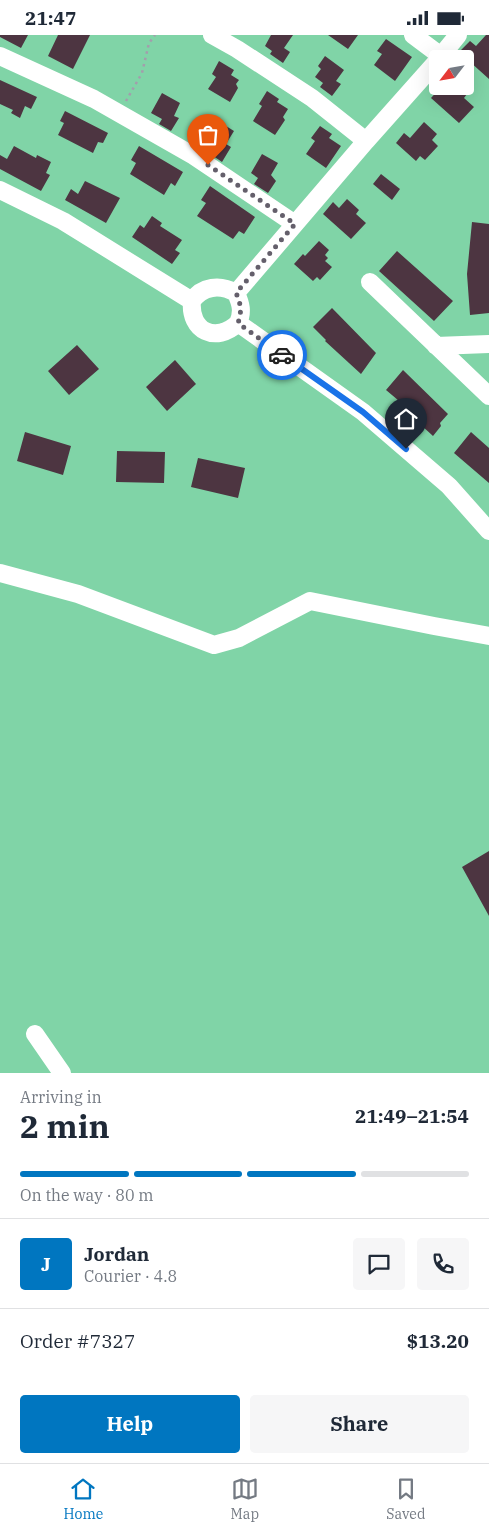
<!DOCTYPE html>
<html lang="en">
<head>
<meta charset="utf-8">
<style>
	:root { --surface:#fff; --page:#f6f6f7; --text:#1f2937; --muted:#747a83; --line:#e0e1e3; --accent:#0076c0 }
	body { margin:0; font-family:"IBM Plex Serif",serif; background:var(--page); color:var(--text); height:100vh; display:flex; flex-direction:column; font-size:19px; white-space:nowrap }
	* { box-sizing:border-box; margin:0 }
	p { font-size:16px; color:var(--muted) }
	.icon { flex:none; width:28px; height:28px; fill:none; stroke:currentColor; stroke-width:2; stroke-linecap:round; stroke-linejoin:round }
	.map { position:relative; height:1038px; overflow:hidden }
	.sheet { display:flex; flex-direction:column; background:var(--surface); flex:1 }
	.sheet>* { flex:none }
	.needle { width:32px; rotate:239deg }
	.fabs { position:absolute; left:429px; top:15px; display:grid; gap:10px }
	.fabs a { display:grid; place-items:center; width:45px; height:45px; border-radius:5px; background:var(--surface); box-shadow:0 5px 20px #0002; font-size:25px }
	.pin { position:absolute; display:grid; place-items:center; width:42px; height:42px; color:#fff; margin:-51px -21px; border-radius:50% 50% 50% 0; rotate:-45deg; box-shadow:0 0 5px #0007 }
	.pin .icon { rotate:45deg }
	.courier { position:absolute; display:grid; place-items:center; width:50px; height:50px; margin:-25px; border:4px solid #1a73e8; border-radius:50%; background:#fff; color:#222; box-shadow:0 1px 6px #0007 }
	.headline em { font-style:normal; font-weight:700 }
	.headline div { display:flex; flex-direction:column-reverse }
	.headline { display:flex; align-items:center; justify-content:space-between; height:85px; padding:0 20px }
	h1 { font-size:32px; font-weight:700; line-height:38px }
	.bar { display:grid; grid-template-columns:repeat(4,1fr); gap:8px 5px; align-content:center; height:60px; padding:0 20px }
	.bar i { height:6px; border-radius:4px; background:var(--line) }
	.bar .on { background:var(--accent) }
	.bar p { grid-column:span 4 }
	.line { display:flex; align-items:center; gap:12px; padding:0 20px; border-top:1px solid var(--line) }
	.line div { flex:1 }
	.round { display:grid; place-items:center; flex:none; width:52px; height:52px; border-radius:5px; background:var(--page) }
	.cta { display:flex; gap:10px; margin-top:auto; padding:10px 20px }
	.cta a { flex:1; height:58px; border-radius:5px; background:var(--accent); color:#fff; font-size:20px; font-weight:700; line-height:58px; text-align:center }
	.cta a+a { background:var(--page); color:var(--text) }
	.status { display:flex; justify-content:space-between; align-items:center; height:35px; padding:0 25px; background:var(--surface); direction:ltr }
	.status svg { height:14px; fill:currentColor }
	.tab-bar { display:flex; justify-content:space-around; align-items:center; height:70px; border-top:1px solid var(--line); background:var(--surface); font-size:14px; color:var(--muted) }
	.tab-bar a { display:grid; justify-items:center; gap:2px }
	.tab-bar .on { color:var(--accent) }
	.map>svg:first-child { display:block }
</style>
</head>
<body>
<div class="status"><b>21:47</b><svg viewBox="0 0 49 12"><path d="M0 12V9h3v3zM5 12V6h3v6zM10 12V3h3v9zM15 12V0h3v12zM26 1h20v11H26zM47 4h2v5h-2z"/></svg></div>
<div class="map">
<svg width="489" height="1038" viewBox="0 0 489 1038">
	<rect width="100%" height="100%" fill="#f3edfe"/>
	<path fill="#80d4a7" fill-rule="evenodd" d="M 0,0 L 489,0 L 489,1038 L 0,1038 ZM 438,24 L 465,24 L 465,51 L 438,51 Z"/>
	<path fill="#4d3541" d="M 0,0 L 28,0 L 21,13 L 0,2 Z
		M 58,0 L 90,0 L 73,34 L 48,21 Z
		M 271,0 L 293,0 L 284,13 L 290,17 L 283,28 L 270,19 L 272,16 L 265,11 Z
		M 328,0 L 358,0 L 348,14 Z
		M 486,0 L 489,0 L 489,44 L 459,17 L 470,6 L 476,11 Z
		M 386,4 L 412,22 L 395,46 L 374,30 L 382,19 L 377,16 Z
		M 325,21 L 344,35 L 336,46 L 341,49 L 332,61 L 320,52 L 323,48 L 315,42 L 321,34 L 318,31 Z
		M 219,26 L 234,35 L 231,40 L 239,45 L 236,49 L 238,53 L 230,67 L 208,54 L 216,42 L 212,39 Z
		M 0,45 L 37,62 L 31,74 L 25,71 L 20,83 L 11,78 L 13,75 L 0,69 Z
		M 453,51 L 459,51 L 467,59 L 464,63 L 474,72 L 459,88 L 431,63 L 441,52 L 448,57 Z
		M 267,56 L 279,64 L 277,67 L 288,74 L 283,82 L 285,85 L 275,100 L 253,86 L 262,71 L 259,69 Z
		M 162,58 L 180,68 L 174,81 L 179,83 L 171,96 L 159,89 L 162,84 L 151,78 Z
		M 65,76 L 108,98 L 103,108 L 98,107 L 93,118 L 58,100 L 64,88 L 60,86 Z
		M 213,83 L 234,96 L 226,109 L 231,112 L 222,127 L 206,116 L 214,104 L 204,98 Z
		M 424,87 L 437,99 L 432,105 L 438,111 L 425,125 L 420,121 L 416,126 L 396,108 L 404,98 L 410,103 Z
		M 320,91 L 332,99 L 329,103 L 341,111 L 326,133 L 306,119 L 315,106 L 311,103 Z
		M 14,111 L 36,123 L 37,120 L 51,127 L 46,138 L 50,140 L 41,156 L 0,134 L 0,120 L 7,124 Z
		M 139,111 L 183,137 L 175,151 L 171,148 L 164,160 L 130,139 L 136,128 L 131,125 Z
		M 262,119 L 278,128 L 271,140 L 276,146 L 268,158 L 254,149 L 258,143 L 251,138 Z
		M 381,139 L 400,154 L 392,165 L 373,149 Z
		M 85,146 L 120,163 L 106,188 L 65,165 L 71,154 L 78,159 Z
		M 210,151 L 255,182 L 244,199 L 239,196 L 233,204 L 197,181 L 206,168 L 201,165 Z
		M 347,164 L 359,175 L 356,179 L 366,188 L 351,204 L 323,179 L 333,167 L 339,173 Z
		M 152,181 L 162,188 L 160,191 L 182,205 L 175,215 L 180,218 L 172,229 L 132,202 L 140,190 L 144,193 Z
		M 472,187 L 489,189 L 489,278 L 470,280 L 467,239 Z
		M 319,206 L 329,215 L 325,220 L 328,223 L 325,226 L 332,232 L 320,245 L 317,242 L 313,246 L 294,229 L 303,219 L 305,221 Z
		M 397,216 L 453,266 L 434,286 L 379,236 Z
		M 332,273 L 376,318 L 361,339 L 325,306 L 326,305 L 313,292 Z
		M 77,310 L 99,334 L 69,360 L 48,336 Z
		M 175,325 L 196,349 L 167,376 L 146,352 Z
		M 403,335 L 448,379 L 440,388 L 441,391 L 433,401 L 421,390 L 422,389 L 410,378 L 411,376 L 386,355 Z
		M 25,397 L 71,411 L 63,440 L 17,426 Z
		M 471,397 L 489,413 L 489,448 L 454,418 Z
		M 117,416 L 165,417 L 164,448 L 116,447 Z
		M 198,423 L 245,433 L 238,463 L 191,452 Z
		M 489,816 L 489,881 L 462,832 Z"/>
	<g fill="none" stroke-linecap="round" stroke-linejoin="round">
		<path stroke="#a39eac" stroke-width="2.5" stroke-dasharray="2.5 4" stroke-linecap="butt" d="M 126,66 L 142,38 L 149,8 L 155,0"/>
		<path stroke="#fff" stroke-width="18" d="M 212,0 L 237,14 L 312,63 L 366,106 L 236,258
			M 413,0 L 441,21 L 438,24
			M 0,21 L 94,64 L 194,121 L 295,189
			M 441,21 L 458,0
			M 366,106 L 438,25
			M 0,155 L 63,186 L 192,266 C 189,296 216,309 238,288
			M 370,247 L 489,361
			M 192,266 C 202,251 220,249 236,258 C 241,269 243,277 238,288 L 363,377 L 449,451 L 489,496
			M 436,311 L 489,309
			M 0,538 L 78,559 L 214,610 L 239,603 L 310,566 L 434,591 L 489,601
			M 35,999 L 62,1038"/>
	</g>
	<g fill="none" stroke-linecap="round" stroke-linejoin="round">
		<path stroke="#645f6b" stroke-width="5" stroke-dasharray="0 9" d="M 208,130 L 295,189 L 236,258 C 241,269 242,277 238,288 L 282,320"/>
		<path stroke="#1a73e8" stroke-width="6" d="M 282,320 L 363,377 L 406,414"/>
	</g>
</svg>
<div class="fabs">
<a><svg class="needle" viewBox="-14 -14 28 28"><path d="M0-13l5 13h-10z" fill="#e53935"/><path d="M0 13l5-13h-10z" fill="#747a83"/></svg></a>
</div>
<div class="pin" style="left:208px;top:130px;background:#ea580c"><svg class="icon" aria-label="bag" viewBox="0 0 24 24"><path d="M5 8h14l-1 12H6zM9 8a3 3 0 0 1 6 0"/></svg></div>
<div class="pin" style="left:406px;top:414px;background:#1f2937"><svg class="icon" aria-label="home" viewBox="0 0 24 24"><path d="M3 11l9-7 9 7M6 9v11h12V9"/></svg></div>
<div class="courier" style="left:282px;top:320px"><svg class="icon" aria-label="car" viewBox="0 0 24 24"><path d="M5 17H2v-5l4-1 3-4h7l3 4 3 1v5h-3M9 17h6M6 11h13"/><circle cx="7" cy="17" r="2"/><circle cx="17" cy="17" r="2"/></svg></div>
</div>
<section class="sheet">
<div class="headline"><div><h1>2 min</h1><p>Arriving in</p></div><em>21:49–21:54</em></div>
<div class="bar"><i class="on"></i><i class="on"></i><i class="on"></i><i></i><p>On the way · 80 m</p></div>
<div class="line" style="height:90px"><b class="round" style="background:var(--accent);color:#fff">J</b><div><b>Jordan</b><p>Courier · 4.8</p></div><a class="round"><svg class="icon" aria-label="chat" viewBox="0 0 24 24"><path d="M4 5h16v11H9l-5 4z"/></svg></a><a class="round"><svg class="icon" aria-label="phone" viewBox="0 0 24 24"><path d="M5 4h4l2 5-3 2q2 4 5 5l2-3 5 2v4C11 20 4 13 5 4z"/></svg></a></div>
<div class="line" style="height:65px"><div>Order #7327</div><b>$13.20</b></div>
<div class="cta"><a>Help</a><a>Share</a></div>
</section>
<nav class="tab-bar">
<a class="on"><svg class="icon" aria-label="home" viewBox="0 0 24 24"><path d="M3 11l9-7 9 7M6 9v11h12V9"/></svg>Home</a>
<a><svg class="icon" aria-label="map" viewBox="0 0 24 24"><path d="M3 6l6-2 6 2 6-2v14l-6 2-6-2-6 2zM9 4v14M15 6v14"/></svg>Map</a>
<a><svg class="icon" aria-label="saved" viewBox="0 0 24 24"><path d="M7 4h10v16l-5-4-5 4z"/></svg>Saved</a>
</nav>
</body>
</html>
